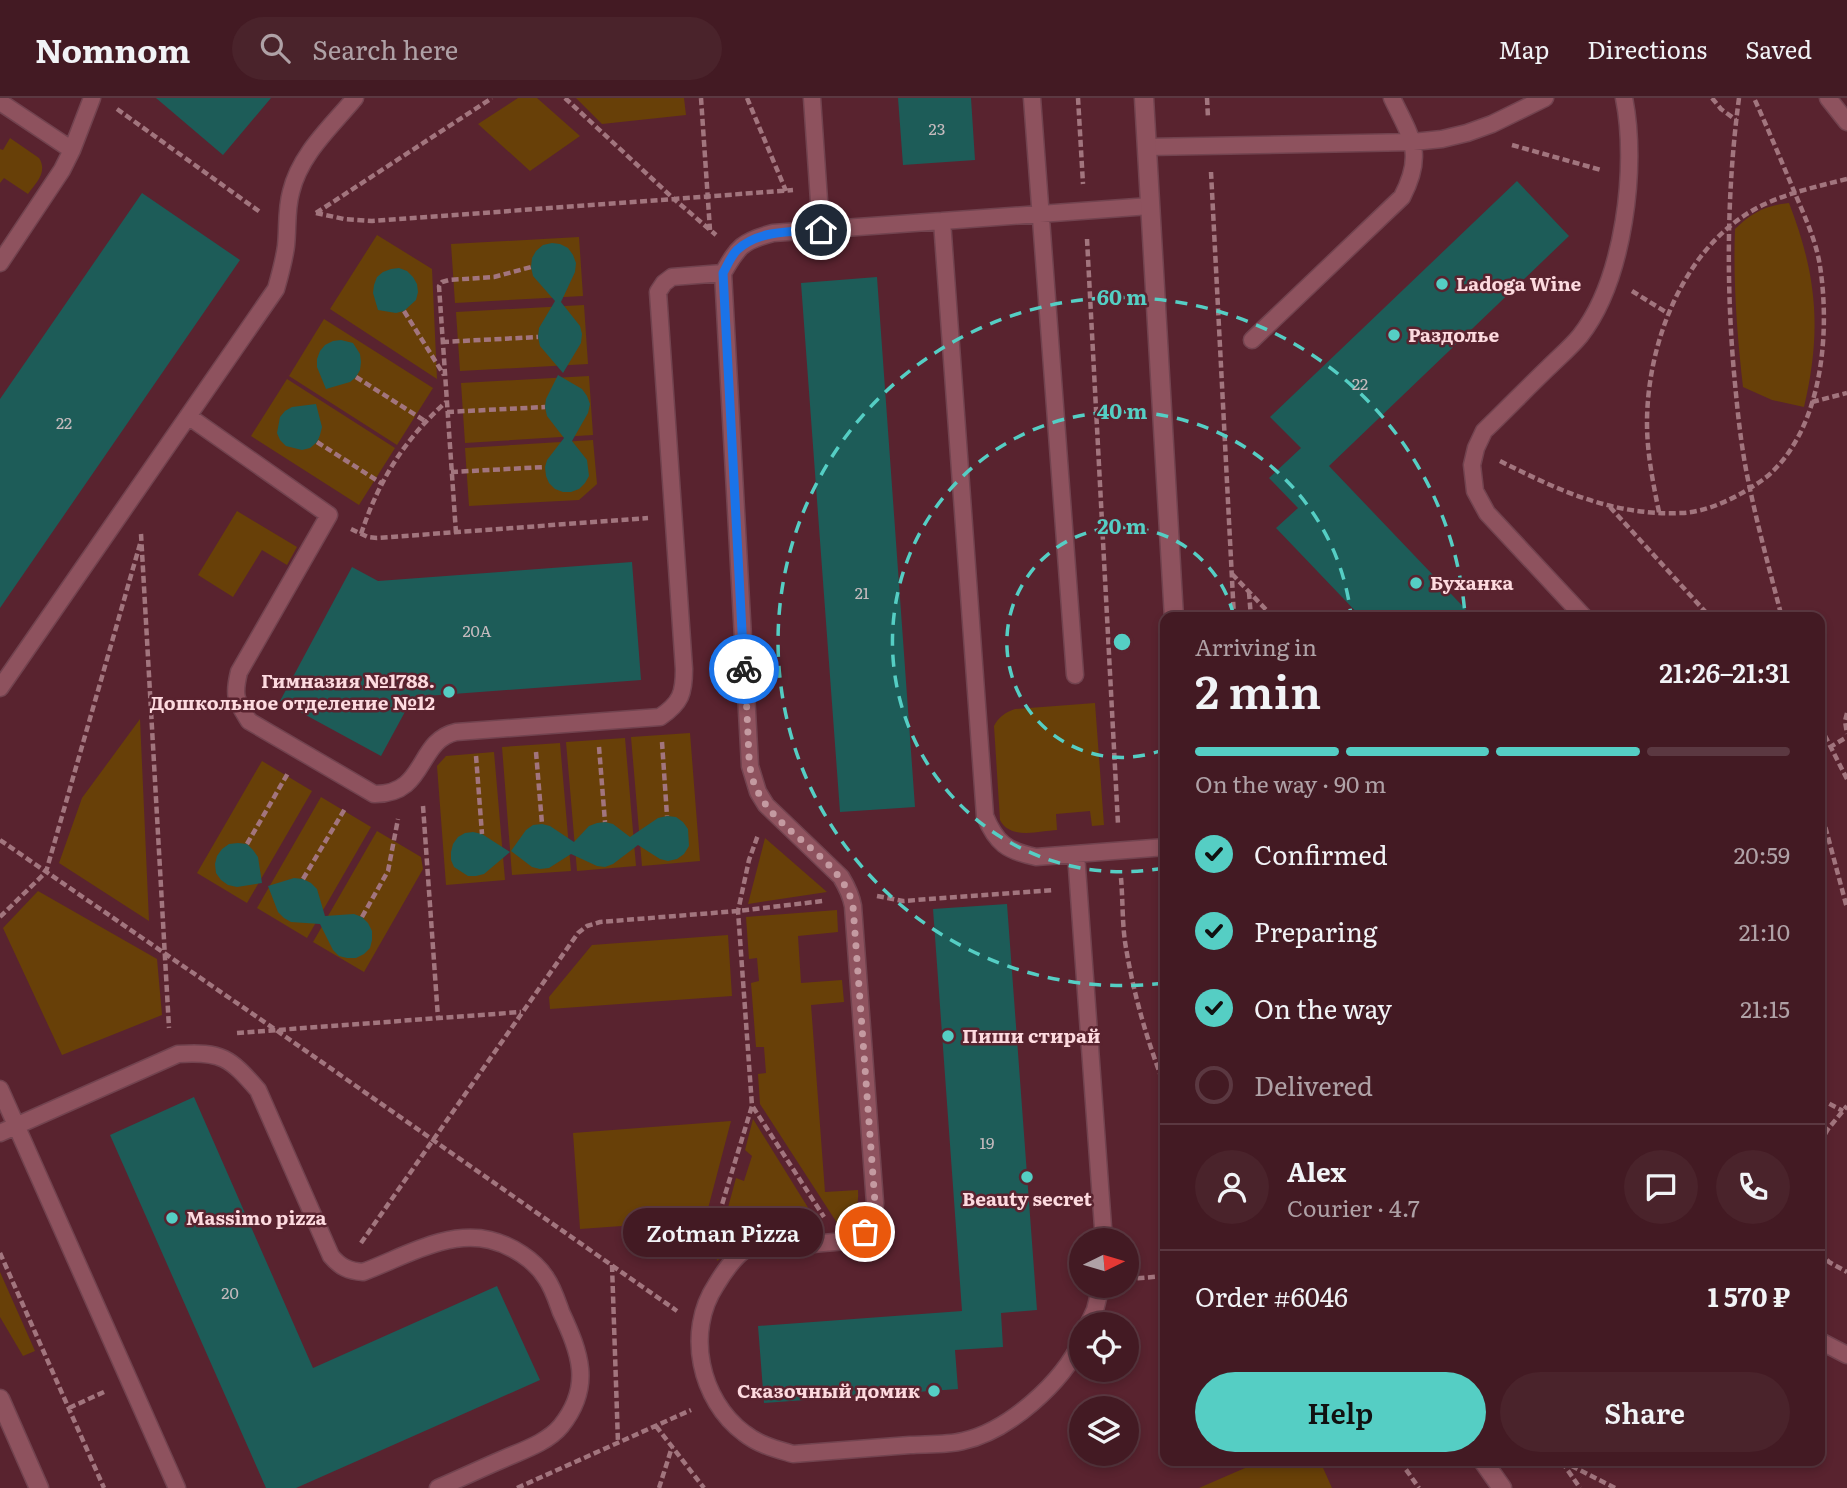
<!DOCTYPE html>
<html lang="en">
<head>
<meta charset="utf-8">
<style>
	:root { --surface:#431a23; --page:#4a232b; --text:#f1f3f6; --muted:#afa1a6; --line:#5b3841; --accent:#55cec4 }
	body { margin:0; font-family:Literata,serif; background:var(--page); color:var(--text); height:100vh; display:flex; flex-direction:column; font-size:26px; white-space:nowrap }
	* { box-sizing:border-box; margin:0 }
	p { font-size:23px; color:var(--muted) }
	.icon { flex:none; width:38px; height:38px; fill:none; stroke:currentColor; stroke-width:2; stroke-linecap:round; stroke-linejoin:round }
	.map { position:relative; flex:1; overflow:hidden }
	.drawer { position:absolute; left:1160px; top:514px; width:665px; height:854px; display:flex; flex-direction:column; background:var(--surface); border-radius:14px; box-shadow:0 4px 10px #0003,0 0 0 2px var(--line) }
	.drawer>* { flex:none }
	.needle { width:46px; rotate:85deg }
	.fabs { position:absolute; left:1069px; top:1130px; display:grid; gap:14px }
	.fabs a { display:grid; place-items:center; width:70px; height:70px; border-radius:50%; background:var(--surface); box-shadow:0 4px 10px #0003,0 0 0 2px var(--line); font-size:35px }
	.pin { position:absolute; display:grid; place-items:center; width:60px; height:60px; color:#fff; margin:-30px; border:4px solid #fff; border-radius:50%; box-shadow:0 2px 7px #0007 }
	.courier { position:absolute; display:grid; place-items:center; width:70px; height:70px; margin:-35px; border:5px solid #1a73e8; border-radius:50%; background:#fff; color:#222; box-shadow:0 2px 9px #0007 }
	.bubble { position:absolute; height:49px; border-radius:24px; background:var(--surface); box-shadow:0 4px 10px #0003,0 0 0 2px var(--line); font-size:23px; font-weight:600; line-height:49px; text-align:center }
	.head em { font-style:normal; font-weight:600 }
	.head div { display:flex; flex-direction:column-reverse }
	.head { display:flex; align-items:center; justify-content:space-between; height:119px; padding:0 35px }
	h1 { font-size:46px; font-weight:600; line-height:52px }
	.bar { display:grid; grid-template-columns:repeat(4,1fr); gap:10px 7px; align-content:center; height:84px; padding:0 35px }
	.bar i { height:9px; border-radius:5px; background:var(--line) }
	.bar .selected { background:var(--accent) }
	.bar p { grid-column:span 4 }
	.line { display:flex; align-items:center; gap:18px; padding:0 35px; border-top:2px solid var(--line) }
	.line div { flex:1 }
	.round { display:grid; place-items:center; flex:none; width:74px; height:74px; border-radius:37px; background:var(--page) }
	ol { padding:0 35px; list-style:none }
	li { display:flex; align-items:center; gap:21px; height:77px }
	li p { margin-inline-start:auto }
	li .icon { padding:7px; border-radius:50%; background:var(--accent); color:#111; stroke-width:4 }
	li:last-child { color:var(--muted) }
	li i { width:38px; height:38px; border:4px solid var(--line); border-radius:50% }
	.action { display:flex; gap:14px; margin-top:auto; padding:14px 35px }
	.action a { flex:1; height:80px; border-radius:42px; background:var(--accent); color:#111; font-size:28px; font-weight:600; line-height:80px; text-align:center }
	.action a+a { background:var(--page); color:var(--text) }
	header { display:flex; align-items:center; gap:42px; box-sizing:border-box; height:98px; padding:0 35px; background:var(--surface); border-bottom:2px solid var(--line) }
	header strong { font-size:33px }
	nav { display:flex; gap:38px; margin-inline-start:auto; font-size:24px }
	.search { width:490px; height:63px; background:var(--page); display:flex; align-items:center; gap:18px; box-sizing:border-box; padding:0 24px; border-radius:38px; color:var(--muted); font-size:26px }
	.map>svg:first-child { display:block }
</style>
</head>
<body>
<header>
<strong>Nomnom</strong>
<div class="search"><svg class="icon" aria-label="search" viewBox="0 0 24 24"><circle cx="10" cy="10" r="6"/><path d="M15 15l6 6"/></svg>Search here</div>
<nav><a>Map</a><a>Directions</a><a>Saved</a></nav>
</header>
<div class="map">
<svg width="1847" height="1390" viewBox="0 0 1847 1390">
	<rect width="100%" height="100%" fill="#59232f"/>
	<path fill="#684008" d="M 518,0 L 537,0 L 580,38 L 530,73 L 478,26 Z
		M 576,0 L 684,0 L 686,17 L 602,26 Z
		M 10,40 L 39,60 C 48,74 36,85 28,96 L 4,80 L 0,85 L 0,51 L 3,52 Z
		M 1789,105 C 1817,177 1822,233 1804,309 L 1772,302 L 1743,289 C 1737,236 1733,184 1735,131 C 1751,115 1766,107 1789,105 Z
		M 377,137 L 432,171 L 437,281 L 330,211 Z
		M 579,139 L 583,198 L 455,205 L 451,146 Z
		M 584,207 L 588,266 L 460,273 L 456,214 Z
		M 324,221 L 433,290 L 397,347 L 289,278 Z
		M 589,278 L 593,337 L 465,345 L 461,285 Z
		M 287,281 L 395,350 L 359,407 L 251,338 Z
		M 593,342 L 597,386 L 579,402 L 469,408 L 465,350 Z
		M 237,413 L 297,449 L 287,467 L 262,452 L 233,499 L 198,477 Z
		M 1095,605 L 1104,727 L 1092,728 L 1090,713 L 1056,716 L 1057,732 C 1039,733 1010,742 1000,722 L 994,628 C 999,619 1004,615 1015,611 Z
		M 140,621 L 149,823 L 59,765 L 82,700 Z
		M 690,635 L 700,763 L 642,768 L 631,639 Z
		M 625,640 L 636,768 L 577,773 L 566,644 Z
		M 560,645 L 571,773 L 512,777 L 502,649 Z
		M 494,654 L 505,782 L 446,787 L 437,668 L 446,658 Z
		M 262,663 L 312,693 L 247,805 L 197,775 Z
		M 321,699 L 371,729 L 307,840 L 257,810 Z
		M 377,733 L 421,759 L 423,771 L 364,874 L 313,844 Z
		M 765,740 L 827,794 L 748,806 Z
		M 38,793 L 157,861 L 162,917 L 62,957 L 3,830 Z
		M 837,812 L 838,834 L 798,838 L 801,885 L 842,882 L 844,904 L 811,907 L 825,1094 L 858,1092 C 859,1110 855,1120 839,1128 L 760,1006 L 758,976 L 766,975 L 764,949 L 756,949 L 751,885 L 759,883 L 757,860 L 749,861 L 746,819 Z
		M 728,837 L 732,898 L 550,911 L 549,899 L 592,847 Z
		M 753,1021 L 820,1129 C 804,1131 786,1130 770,1134 C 750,1139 732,1151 717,1163 L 716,1154 L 736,1080 L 744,1083 L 752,1058 L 745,1052 Z
		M 731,1023 L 705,1122 L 580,1131 L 573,1035 Z
		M 0,1174 L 35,1253 L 23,1258 L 0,1219 Z
		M 1261,1363 L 1320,1363 L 1332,1390 L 1199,1390 Z"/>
	<path fill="#1d5c58" d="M 156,0 L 271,0 L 223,57 Z
		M 898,0 L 971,0 L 975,62 L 903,67 Z
		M 1517,83 L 1569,138 L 1329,368 L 1474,520 L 1362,520 L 1276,430 L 1298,410 L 1269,380 L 1301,350 L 1270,319 Z
		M 142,95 L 240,162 L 0,510 L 0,301 Z
		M 552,145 L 560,146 L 568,150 L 573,157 L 576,165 L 575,174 L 561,204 L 580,228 L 582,236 L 581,245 L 563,275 L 540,248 L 538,239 L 539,230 L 555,203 L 533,178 L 531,169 L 532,160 L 536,153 L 543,147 Z
		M 399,170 L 407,173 L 413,179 L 417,186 L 418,194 L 416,202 L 404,213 L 396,215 L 378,212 L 373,195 L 374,187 L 377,179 L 383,174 L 391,171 Z
		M 877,179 L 915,709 L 840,714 L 801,185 Z
		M 341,242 L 353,245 L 360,256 L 361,264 L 360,272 L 356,279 L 350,284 L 326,291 L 317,269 L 317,261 L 320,253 L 325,247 L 333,243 Z
		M 558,277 L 582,291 L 587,298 L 590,306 L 588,315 L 572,343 L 587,362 L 589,378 L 585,385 L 579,391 L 571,394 L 563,394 L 555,391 L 549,385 L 546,378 L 545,369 L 547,362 L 564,340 L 547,318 L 545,309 L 546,301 Z
		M 316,306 L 322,329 L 320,337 L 317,344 L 310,350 L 302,352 L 286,348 L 280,342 L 277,335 L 280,319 L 285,313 L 292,309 Z
		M 632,464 L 641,582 L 413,599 L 381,658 L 280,603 L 352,469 L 378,483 Z
		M 667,718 L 676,719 L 683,724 L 688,731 L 689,748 L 684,756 L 677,761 L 668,763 L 660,761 L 638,747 L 613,766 L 605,769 L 597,768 L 571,756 L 549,770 L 540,771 L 532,769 L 511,753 L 526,732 L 533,727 L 542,726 L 550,728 L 574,744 L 589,728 L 597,725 L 605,724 L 613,726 L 630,739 L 658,720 Z
		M 473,734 L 482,736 L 510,754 L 484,776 L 476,778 L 468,778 L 454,769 L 451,762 L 451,754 L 453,746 L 458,739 L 465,735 Z
		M 238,745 L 247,746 L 253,752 L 258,759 L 262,785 L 237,789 L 228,787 L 221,782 L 216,775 L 215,766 L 217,758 L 222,751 L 229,746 Z
		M 294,780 L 303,781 L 311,785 L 317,791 L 325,818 L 354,816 L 362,819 L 368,825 L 372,833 L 372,842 L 370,850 L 364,856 L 356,860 L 347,860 L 339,858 L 333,852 L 320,826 L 291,824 L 284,820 L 278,814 L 268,788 Z
		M 1007,806 L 1037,1212 L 1001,1215 L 1003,1249 L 955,1252 L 958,1291 L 764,1305 L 758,1228 L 962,1213 L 933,811 Z
		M 194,999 L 313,1270 L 497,1188 L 540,1282 L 296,1390 L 266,1390 L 110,1037 Z"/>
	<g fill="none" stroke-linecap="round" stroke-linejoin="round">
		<g stroke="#72434f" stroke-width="19">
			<path id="lane" d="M 812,0 L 821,132
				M 1032,0 L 1075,577
				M 1828,0 L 1847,24
				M 0,4 L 72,52
				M 1147,49 L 1413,44 L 1442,41 L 1467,35 L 1492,26 L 1545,0
				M 1150,108 L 942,123 L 985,718 C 996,745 1007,753 1036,759 L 1166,749
				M 942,123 L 773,135 C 742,143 738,149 723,175 L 750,668 L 758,694 L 766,707 L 841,779 C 847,789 851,797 853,808 L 875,1105 C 874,1123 868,1132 854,1142 C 827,1145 800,1147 774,1149 C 766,1149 754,1148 747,1151 C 736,1156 722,1177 716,1187 C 685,1234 700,1302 744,1335 C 759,1347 776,1351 793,1356 C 832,1353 871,1350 910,1347 C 927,1346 947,1347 963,1343 C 1009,1333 1063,1284 1082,1242
				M 0,165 L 62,72 L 72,52 L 92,0
				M 1252,242 L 1402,99 C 1425,55 1411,40 1392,0
				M 188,318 L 329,417 L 239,574 C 233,599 236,602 249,623 L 374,696 C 427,697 416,643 456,634 L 660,619 C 681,605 684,595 684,571 L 658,194 L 664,185 L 672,179 L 723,175
				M 1585,520 L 1487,415 L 1475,393 L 1472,367 L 1476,350 L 1484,333 C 1506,312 1527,290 1549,269 C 1559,259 1571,249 1580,238 C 1624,182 1638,68 1624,0
				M 0,590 L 276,191 C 280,177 284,163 286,148 C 288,130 286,112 291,94 C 300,56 331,29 355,0
				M 1076,756 L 1104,1143
				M 0,991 L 177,1390
				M 0,1035 L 178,956 C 222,953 230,960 258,992 L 331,1158 C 340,1169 349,1173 363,1174 C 404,1159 446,1132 490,1142 C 511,1147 535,1162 546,1180 C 553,1190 557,1203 561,1214 C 580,1255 593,1288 561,1328 C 547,1345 521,1353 501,1362 C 480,1371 459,1381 438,1390
				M 1088,1227 L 1095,1212 L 1101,1188
				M 1820,1243 L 1847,1257"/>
		</g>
		<g stroke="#72434f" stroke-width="21">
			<path id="street" d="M 1144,0 L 1174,520
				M 0,1301 L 39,1390
				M 1483,1363 L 1502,1390"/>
		</g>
		<path stroke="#a2757e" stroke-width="4.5" stroke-dasharray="7 3.5" stroke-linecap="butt" d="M 565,0 L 674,101 L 793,92
			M 701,0 L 710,132
			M 747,0 L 786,93
			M 1078,0 L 1083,86
			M 1207,0 L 1208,20
			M 1712,0 L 1721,11 L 1736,22
			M 1739,0 C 1726,98 1726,198 1736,296 C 1739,328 1743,360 1750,391 C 1759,434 1771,477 1782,520
			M 117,11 L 260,114
			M 1512,47 L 1601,72
			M 1211,74 L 1234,520
			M 316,115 L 344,121 L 372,123 L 674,101 L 716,137
			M 316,115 L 492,0
			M 1087,141 L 1118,726
			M 1632,193 L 1669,216
			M 404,213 L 444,277
			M 442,244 L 538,239
			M 356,279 L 425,323
			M 1812,304 L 1847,295
			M 447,314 L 545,309
			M 317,344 L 381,385
			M 1500,363 C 1560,393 1613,418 1682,415 C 1703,414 1724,405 1742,395 C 1752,389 1764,382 1772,374 C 1823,325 1830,233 1820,168 C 1816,142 1804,117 1794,93 C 1781,62 1768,31 1754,0
			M 451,374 L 545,369
			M 1610,409 L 1711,520
			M 1659,414 C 1653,385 1647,355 1647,325 C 1647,243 1686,142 1765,106 C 1791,94 1819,88 1847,81
			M 351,431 L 368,439 L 377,440 L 648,420
			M 456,435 L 439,188 L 442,184 L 449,182 L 494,179 L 531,169
			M 141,436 L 169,930
			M 361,436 C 379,382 404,342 446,304
			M 1232,476 L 1274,520
			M 1249,494 L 1251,520
			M 1847,615 L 1845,623 L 1847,636
			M 1820,628 L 1847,681
			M 662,644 L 667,718
			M 599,649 L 605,724
			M 536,654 L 542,726
			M 1820,655 L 1847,639
			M 476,658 L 482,736
			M 423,708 L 438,920
			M 1820,709 L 1847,810
			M 0,742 L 276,932 L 677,1213
			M 247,746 L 288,675
			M 1121,780 C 1123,803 1122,828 1126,850 C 1134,898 1148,946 1166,991
			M 303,781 L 346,709
			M 877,798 L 903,803 L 1053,792
			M 0,819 L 46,774 L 140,446
			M 362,819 L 388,773 L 398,721
			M 237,935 L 521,914
			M 1820,1001 L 1843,1013
			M 753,1009 L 824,1119
			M 1820,1045 L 1828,1031 L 1847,1008
			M 361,1145 L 578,835 L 587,828 L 600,824 L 738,813 L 823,803
			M 710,1146 L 752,1008 L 738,813 L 749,762 L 758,737
			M 1820,1154 L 1829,1164 L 1847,1174
			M 0,1155 L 104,1390
			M 612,1167 L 618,1345
			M 1127,1181 L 1166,1178
			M 69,1310 L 106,1293
			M 656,1328 L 704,1390
			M 1400,1363 L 1419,1390
			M 1562,1363 L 1615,1390
			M 1562,1364 L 1580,1390
			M 517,1390 L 691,1312
			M 659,1390 L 672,1349"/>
		<use href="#lane" stroke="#8e525e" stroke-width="16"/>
		<use href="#street" stroke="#8e525e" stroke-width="18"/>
	</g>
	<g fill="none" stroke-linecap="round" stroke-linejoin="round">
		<path stroke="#c49aa1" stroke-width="7" stroke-dasharray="0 12.6" d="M 744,571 C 746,593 747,615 748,636 C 749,656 748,676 758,694 C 780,738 842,759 853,808 L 875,1105 C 875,1116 872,1124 865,1134"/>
		<path stroke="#1a73e8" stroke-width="9" d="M 744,571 L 723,175 C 727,168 731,158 737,152 C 760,131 793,134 821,132"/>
	</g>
	<g fill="none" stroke="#55cec4" stroke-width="3.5" stroke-dasharray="12 9">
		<path d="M1165 651A115 115 0 1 1 1234 519"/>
		<path d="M1164 770A230 230 0 1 1 1351 518"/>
		<path d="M1164 885A344 344 0 1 1 1465 517"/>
	</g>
	<g fill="#55cec4" stroke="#59232f" stroke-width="2.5">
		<circle cx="1442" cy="186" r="7"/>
		<circle cx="1394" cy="237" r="7"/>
		<circle cx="1416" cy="485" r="7"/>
		<circle cx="449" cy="594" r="7"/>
		<circle cx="948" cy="938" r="7"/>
		<circle cx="1027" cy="1079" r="7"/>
		<circle cx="172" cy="1120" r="7"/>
		<circle cx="934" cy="1293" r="7"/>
	</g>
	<g text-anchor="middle" stroke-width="5" stroke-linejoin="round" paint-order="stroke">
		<g font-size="16" fill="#c5babd">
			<text x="937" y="37">23</text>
			<text x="1360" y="292">22</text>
			<text x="64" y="331">22</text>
			<text x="862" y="501">21</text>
			<text x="477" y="539">20А</text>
			<text x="987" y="1051">19</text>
			<text x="230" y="1201">20</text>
		</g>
		<g font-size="19" font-weight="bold" fill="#fddadf" stroke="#59232f" text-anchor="start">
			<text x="1456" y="193">Ladoga Wine</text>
			<text x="1408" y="244">Раздолье</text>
			<text x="1430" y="492">Буханка</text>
			<text x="435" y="590" text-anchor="end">Гимназия №1788.<tspan x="435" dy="22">Дошкольное отделение №12</tspan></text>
			<text x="962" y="945">Пиши стирай</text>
			<text x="1027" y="1108" text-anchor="middle">Beauty secret</text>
			<text x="186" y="1127">Massimo pizza</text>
			<text x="920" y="1300" text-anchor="end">Сказочный домик</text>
		</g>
	</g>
	<circle cx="1122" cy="544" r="10" fill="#55cec4" stroke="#59232f" stroke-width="3.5"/>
	<g font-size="21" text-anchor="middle" font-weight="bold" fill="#55cec4" stroke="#59232f" stroke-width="5" stroke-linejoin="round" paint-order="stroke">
		<text x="1122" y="207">60 m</text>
		<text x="1122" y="321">40 m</text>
		<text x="1122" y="436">20 m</text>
	</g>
</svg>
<div class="fabs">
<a><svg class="needle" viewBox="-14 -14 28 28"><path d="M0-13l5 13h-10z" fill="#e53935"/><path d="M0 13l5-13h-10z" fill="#afa1a6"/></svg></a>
<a><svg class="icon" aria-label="locate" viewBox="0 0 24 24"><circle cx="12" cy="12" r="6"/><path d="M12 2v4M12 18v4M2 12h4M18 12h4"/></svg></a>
<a><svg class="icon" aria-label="layers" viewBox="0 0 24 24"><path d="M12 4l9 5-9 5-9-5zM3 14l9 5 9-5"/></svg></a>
</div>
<div class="pin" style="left:865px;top:1134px;background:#ea580c"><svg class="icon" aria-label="bag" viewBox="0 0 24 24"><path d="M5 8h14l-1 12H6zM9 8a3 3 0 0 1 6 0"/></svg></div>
<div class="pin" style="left:821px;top:132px;background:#1f2937"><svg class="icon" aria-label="home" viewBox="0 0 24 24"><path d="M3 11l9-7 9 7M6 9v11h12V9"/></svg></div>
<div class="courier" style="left:744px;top:571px"><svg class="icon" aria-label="bike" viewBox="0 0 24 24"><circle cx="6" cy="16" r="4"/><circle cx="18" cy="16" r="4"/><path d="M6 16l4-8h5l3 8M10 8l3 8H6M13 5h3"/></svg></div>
<div class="bubble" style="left:623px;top:1110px;width:200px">Zotman Pizza</div>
<section class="drawer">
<div class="head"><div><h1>2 min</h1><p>Arriving in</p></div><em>21:26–21:31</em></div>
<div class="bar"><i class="selected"></i><i class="selected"></i><i class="selected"></i><i></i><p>On the way · 90 m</p></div>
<ol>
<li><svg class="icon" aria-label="check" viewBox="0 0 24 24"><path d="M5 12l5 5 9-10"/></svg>Confirmed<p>20:59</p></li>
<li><svg class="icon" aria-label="check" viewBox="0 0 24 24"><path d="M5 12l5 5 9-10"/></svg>Preparing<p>21:10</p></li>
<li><svg class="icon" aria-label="check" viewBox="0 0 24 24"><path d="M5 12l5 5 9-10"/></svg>On the way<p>21:15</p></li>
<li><i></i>Delivered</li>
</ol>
<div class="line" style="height:126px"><a class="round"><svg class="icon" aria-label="person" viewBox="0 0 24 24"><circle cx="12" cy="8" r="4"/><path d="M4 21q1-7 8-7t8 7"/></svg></a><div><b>Alex</b><p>Courier · 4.7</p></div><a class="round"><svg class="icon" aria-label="chat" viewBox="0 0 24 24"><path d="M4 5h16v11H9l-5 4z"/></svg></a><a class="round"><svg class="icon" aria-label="phone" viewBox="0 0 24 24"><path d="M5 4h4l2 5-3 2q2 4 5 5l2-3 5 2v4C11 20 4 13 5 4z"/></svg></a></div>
<div class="line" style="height:91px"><div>Order #6046</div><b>1 570 ₽</b></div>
<div class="action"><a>Help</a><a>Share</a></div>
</section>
</div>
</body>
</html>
